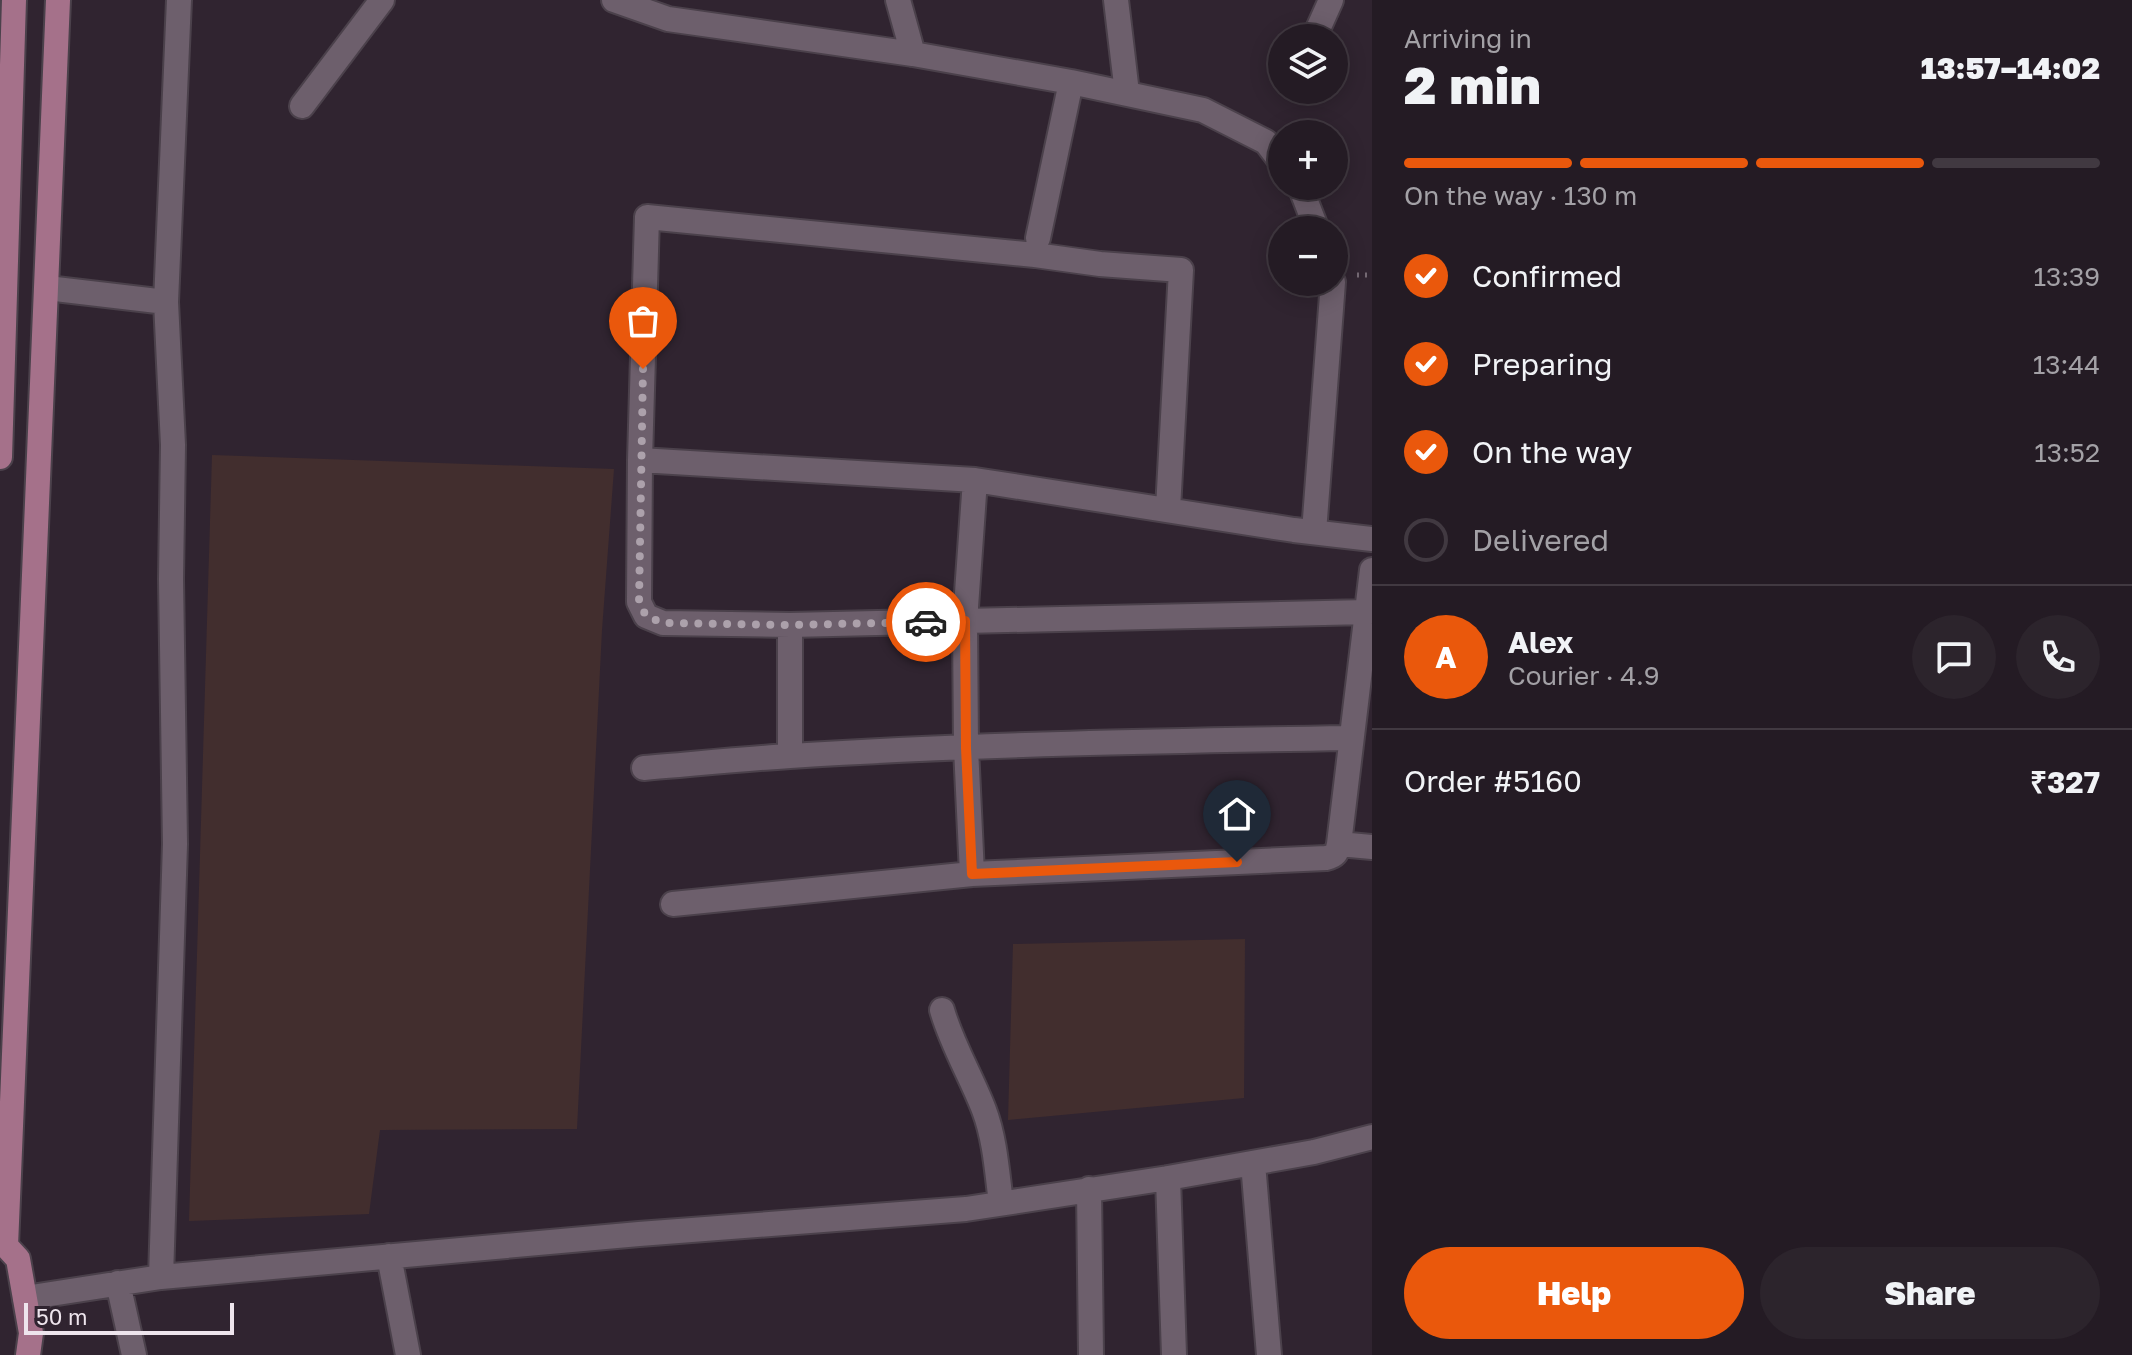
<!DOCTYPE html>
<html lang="en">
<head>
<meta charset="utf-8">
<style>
	:root { --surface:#241b24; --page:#2c242c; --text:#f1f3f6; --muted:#a3a1a6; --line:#413941; --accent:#ea580c }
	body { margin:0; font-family:"Golos Text",sans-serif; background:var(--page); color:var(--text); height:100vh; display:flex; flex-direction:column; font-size:30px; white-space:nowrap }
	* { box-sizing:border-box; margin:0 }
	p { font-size:26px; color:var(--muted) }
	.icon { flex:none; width:44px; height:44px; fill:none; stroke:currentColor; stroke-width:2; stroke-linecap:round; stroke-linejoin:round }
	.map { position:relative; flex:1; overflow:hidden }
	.drawer { display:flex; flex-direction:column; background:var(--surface); width:760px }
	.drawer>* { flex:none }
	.tools { position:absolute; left:1268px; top:24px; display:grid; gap:16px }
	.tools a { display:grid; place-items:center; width:80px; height:80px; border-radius:50%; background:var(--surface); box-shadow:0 4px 20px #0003,0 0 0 2px var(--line); font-size:40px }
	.scale { position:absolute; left:24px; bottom:20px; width:210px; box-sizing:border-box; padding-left:8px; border:4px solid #eee5ed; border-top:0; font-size:22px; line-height:28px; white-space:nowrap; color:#eee5ed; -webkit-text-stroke:6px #302430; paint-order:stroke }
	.pin { position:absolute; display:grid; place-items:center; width:68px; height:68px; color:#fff; margin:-82px -34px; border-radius:50% 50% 50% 0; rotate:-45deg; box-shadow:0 0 8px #0007 }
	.pin .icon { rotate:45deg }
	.courier { position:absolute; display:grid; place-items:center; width:80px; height:80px; margin:-40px; border:6px solid #ea580c; border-radius:50%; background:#fff; color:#222; box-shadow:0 2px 10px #0007 }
	.summary em { font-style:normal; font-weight:800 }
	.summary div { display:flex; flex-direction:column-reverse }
	.summary { display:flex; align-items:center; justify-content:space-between; height:136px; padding:0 32px }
	h1 { font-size:52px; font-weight:800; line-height:60px }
	.bar { display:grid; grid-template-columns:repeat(4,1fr); gap:12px 8px; align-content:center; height:96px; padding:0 32px }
	.bar i { height:10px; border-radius:6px; background:var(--line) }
	.bar .current { background:var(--accent) }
	.bar p { grid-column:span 4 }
	.line { display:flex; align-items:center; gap:20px; padding:0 32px; border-top:2px solid var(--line) }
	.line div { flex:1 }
	.round { display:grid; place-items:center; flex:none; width:84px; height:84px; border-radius:42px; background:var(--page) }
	ol { padding:0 32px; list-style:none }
	li { display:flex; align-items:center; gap:24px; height:88px }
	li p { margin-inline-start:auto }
	li .icon { padding:8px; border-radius:50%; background:var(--accent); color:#fff; stroke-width:4 }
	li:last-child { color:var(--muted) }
	li i { width:44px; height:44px; border:4px solid var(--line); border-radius:50% }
	.primary-button { display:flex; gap:16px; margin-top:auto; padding:16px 32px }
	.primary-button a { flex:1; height:92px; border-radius:48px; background:var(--accent); color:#fff; font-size:32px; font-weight:800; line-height:92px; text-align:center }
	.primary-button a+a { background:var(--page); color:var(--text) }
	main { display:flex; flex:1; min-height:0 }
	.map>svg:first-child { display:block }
</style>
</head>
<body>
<main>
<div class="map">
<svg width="1372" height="1355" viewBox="0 0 1372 1355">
	<rect width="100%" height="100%" fill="#302430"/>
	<path fill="#422e2e" d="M 212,455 L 614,469 L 602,630 L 577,1129 L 380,1130 L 369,1214 L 189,1221 Z
		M 1245,939 L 1244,1098 L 1008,1120 L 1013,944 Z"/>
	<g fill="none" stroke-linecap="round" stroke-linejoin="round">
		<g stroke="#4b414b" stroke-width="28">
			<path id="minor" d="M 614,0 L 668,19 L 913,54 L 1071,82 L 1203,110 L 1266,142 L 1282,163
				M 898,0 L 913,54
				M 1116,0 L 1127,93
				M 1314,38 L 1331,0
				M 302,106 L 382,0
				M 1300,186 L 1317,230
				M 1038,238 L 1071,82
				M 47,288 L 166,302
				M 640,460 L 975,480 L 1294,530 L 1372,539
				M 975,480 L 965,621 L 966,748 L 972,874 L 1326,858 C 1335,856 1337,853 1339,844 L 1372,570
				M 1168,509 L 1181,270 L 1100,264 L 1035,255 L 647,217 L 640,460 L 639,602 L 646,616 L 663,623 L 790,625 L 1367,612
				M 1314,532 L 1333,282
				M 790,756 L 790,625
				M 644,768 C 693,764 742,759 790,756 C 977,744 1164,741 1351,738
				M 1339,844 L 1372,847
				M 673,904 L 972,874
				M 942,1010 C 952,1045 971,1076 984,1110 C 995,1139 997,1172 1001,1203
				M 1253,1163 L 1269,1355
				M 1168,1178 L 1174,1355
				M 1089,1189 L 1091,1355
				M 389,1256 L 408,1355
				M 161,1277 L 175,844 L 171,579 L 173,445 L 166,302 L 179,0
				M 118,1283 L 134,1355
				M 25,1298 L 161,1277 L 639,1234 L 966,1209 L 1168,1178 L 1314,1152 L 1372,1137"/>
		</g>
		<g stroke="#4b414b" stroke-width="28">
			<path id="primary" d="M 0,457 L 14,0
				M 0,1245 L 6,1246 L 18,1259 L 31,1333 L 28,1355
				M 6,1246 L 58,0"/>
		</g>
		<path stroke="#746973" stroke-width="5" stroke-dasharray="2 6" stroke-linecap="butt" d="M 1357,275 L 1372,275"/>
		<use href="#minor" stroke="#6d5f6c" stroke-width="24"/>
		<use href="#primary" stroke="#a5718a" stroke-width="24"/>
	</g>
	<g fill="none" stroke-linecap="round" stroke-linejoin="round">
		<path stroke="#aca1ab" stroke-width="8" stroke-dasharray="0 14.4" d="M 643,369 L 639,602 L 646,616 L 663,623 L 790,625 L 926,622"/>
		<path stroke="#ea580c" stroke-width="10" d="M 926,622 L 965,621 L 966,748 L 972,874 L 1237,862"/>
	</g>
</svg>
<div class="tools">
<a><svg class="icon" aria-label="layers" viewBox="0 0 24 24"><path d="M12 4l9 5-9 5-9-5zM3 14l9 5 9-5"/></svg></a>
<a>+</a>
<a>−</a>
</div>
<div class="scale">50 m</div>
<div class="pin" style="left:643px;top:369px;background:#ea580c"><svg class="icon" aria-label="bag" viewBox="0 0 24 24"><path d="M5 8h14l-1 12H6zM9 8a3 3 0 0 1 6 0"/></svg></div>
<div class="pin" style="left:1237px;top:862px;background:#1f2937"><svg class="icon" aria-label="home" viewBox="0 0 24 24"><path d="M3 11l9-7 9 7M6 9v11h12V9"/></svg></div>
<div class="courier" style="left:926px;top:622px"><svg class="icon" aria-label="car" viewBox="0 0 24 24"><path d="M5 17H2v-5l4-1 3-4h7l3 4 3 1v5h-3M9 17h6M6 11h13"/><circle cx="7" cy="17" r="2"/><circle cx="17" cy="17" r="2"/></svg></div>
</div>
<section class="drawer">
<div class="summary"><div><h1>2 min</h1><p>Arriving in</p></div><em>13:57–14:02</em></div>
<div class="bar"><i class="current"></i><i class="current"></i><i class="current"></i><i></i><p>On the way · 130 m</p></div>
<ol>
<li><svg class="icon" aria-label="check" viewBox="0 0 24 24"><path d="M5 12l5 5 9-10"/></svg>Confirmed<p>13:39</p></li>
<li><svg class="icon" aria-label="check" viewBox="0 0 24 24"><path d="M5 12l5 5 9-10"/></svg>Preparing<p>13:44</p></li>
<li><svg class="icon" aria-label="check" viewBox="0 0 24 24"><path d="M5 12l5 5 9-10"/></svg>On the way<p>13:52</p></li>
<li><i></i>Delivered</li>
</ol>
<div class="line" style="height:144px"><b class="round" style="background:var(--accent);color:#fff">A</b><div><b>Alex</b><p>Courier · 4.9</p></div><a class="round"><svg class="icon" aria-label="chat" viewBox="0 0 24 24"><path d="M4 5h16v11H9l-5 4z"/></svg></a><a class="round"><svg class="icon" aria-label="phone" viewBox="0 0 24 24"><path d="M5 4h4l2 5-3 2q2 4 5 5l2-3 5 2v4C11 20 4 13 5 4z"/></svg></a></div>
<div class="line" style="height:104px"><div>Order #5160</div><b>₹327</b></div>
<div class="primary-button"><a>Help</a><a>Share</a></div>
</section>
</main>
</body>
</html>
